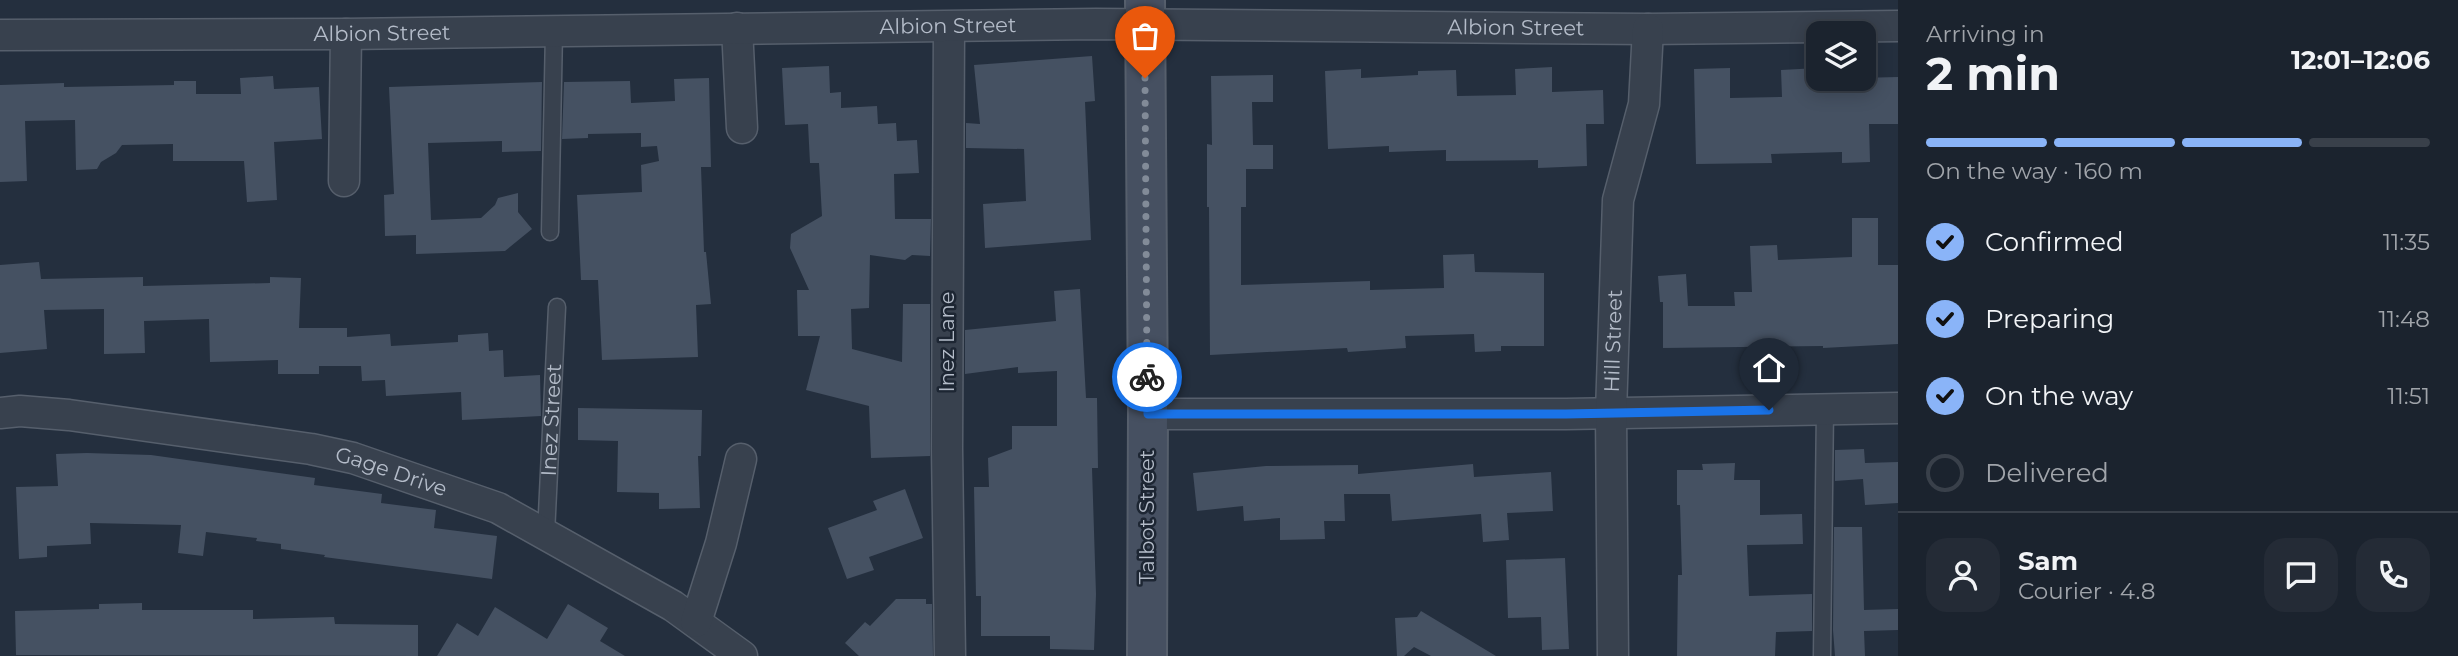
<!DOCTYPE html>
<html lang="en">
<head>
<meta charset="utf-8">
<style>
	:root { --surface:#1b232e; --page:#242b36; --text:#f1f3f6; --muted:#a0a4aa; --line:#39404a; --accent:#8ab4f8 }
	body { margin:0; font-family:Montserrat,sans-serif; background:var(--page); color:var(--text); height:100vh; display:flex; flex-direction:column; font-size:26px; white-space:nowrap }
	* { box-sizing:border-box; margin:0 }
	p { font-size:23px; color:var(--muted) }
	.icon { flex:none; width:38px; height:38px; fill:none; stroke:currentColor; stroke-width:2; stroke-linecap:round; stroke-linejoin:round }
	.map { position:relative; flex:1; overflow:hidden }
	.panel { display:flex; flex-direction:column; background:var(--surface); width:560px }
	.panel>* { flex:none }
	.buttons { position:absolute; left:1806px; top:21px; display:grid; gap:14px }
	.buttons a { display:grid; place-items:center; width:70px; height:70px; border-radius:14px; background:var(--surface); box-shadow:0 4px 18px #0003,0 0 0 2px var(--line); font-size:35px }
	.pin { position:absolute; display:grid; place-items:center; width:60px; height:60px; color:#fff; margin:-72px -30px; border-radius:50% 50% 50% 0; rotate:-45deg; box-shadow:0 0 7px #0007 }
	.pin .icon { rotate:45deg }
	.courier { position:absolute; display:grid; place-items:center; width:70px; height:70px; margin:-35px; border:5px solid #1a73e8; border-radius:50%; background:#fff; color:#222; box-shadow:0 2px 9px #0007 }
	.headline em { font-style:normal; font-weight:700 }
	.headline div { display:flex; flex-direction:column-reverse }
	.headline { display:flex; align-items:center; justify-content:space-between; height:119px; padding:0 28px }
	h1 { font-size:46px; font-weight:700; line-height:52px }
	.bar { display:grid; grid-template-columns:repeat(4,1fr); gap:10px 7px; align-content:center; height:84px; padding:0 28px }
	.bar i { height:9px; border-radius:5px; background:var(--line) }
	.bar .active { background:var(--accent) }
	.bar p { grid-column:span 4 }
	.line { display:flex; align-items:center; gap:18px; padding:0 28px; border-top:2px solid var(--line) }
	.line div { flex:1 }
	.round { display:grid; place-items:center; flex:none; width:74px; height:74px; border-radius:21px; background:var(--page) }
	ol { padding:0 28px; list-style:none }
	li { display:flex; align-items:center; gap:21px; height:77px }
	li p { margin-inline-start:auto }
	li .icon { padding:7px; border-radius:50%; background:var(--accent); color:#111; stroke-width:4 }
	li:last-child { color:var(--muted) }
	li i { width:38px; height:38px; border:4px solid var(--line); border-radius:50% }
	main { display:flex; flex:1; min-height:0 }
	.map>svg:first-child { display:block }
</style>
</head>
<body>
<main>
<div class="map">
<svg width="1898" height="656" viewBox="0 0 1898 656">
	<rect width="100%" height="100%" fill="#242f3e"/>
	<path fill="#455162" d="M 1092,56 L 1095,101 L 1085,102 L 1091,240 L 985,248 L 983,204 L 1026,201 L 1024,149 L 966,148 L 966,123 L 980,124 L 974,65 Z
		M 829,66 L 830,93 L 841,92 L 841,108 L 877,106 L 878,124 L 896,123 L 897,141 L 917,140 L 919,173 L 894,174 L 895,219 L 931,219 L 930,256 L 912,255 L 905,260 L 870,255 L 869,308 L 851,309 L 852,349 L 902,362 L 903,304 L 930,304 L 930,456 L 871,458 L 869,406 L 806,390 L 820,336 L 798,336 L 797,290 L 809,290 L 790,248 L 791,234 L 822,216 L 819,163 L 810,163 L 808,124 L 785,125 L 782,68 Z
		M 1552,67 L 1552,92 L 1603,90 L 1604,124 L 1586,124 L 1587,166 L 1538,168 L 1538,160 L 1446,161 L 1446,150 L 1389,152 L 1389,146 L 1328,149 L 1325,71 L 1361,69 L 1361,78 L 1418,75 L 1418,71 L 1456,70 L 1457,96 L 1516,95 L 1515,69 Z
		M 1730,68 L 1730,98 L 1782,97 L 1781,70 L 1818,68 L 1818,79 L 1898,77 L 1898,124 L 1869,124 L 1870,162 L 1842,163 L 1842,152 L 1771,154 L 1772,163 L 1696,164 L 1694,69 Z
		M 1273,75 L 1273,102 L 1252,102 L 1253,145 L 1273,145 L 1273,169 L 1246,169 L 1246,207 L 1241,207 L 1241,285 L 1370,281 L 1370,290 L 1444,288 L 1443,255 L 1474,254 L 1475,272 L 1544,273 L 1544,346 L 1501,346 L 1501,351 L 1475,352 L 1474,334 L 1405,336 L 1406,348 L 1348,352 L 1347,348 L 1210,355 L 1209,207 L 1207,207 L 1207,144 L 1212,145 L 1211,76 Z
		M 273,76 L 274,89 L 319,87 L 322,139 L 274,142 L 277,200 L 247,202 L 244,161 L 173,161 L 173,144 L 122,145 L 116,153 L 101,162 L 97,169 L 76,170 L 75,120 L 25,121 L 27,181 L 0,182 L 0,85 L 64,83 L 64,87 L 174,85 L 174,81 L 196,81 L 196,94 L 241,94 L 240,78 Z
		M 709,78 L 711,167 L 701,167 L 704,252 L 706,252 L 711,304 L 696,305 L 698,357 L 602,360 L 598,280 L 581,280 L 577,195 L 642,192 L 641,165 L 659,161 L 657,146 L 641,147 L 641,133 L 588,134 L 588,138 L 562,139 L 564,82 L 630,81 L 631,103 L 675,101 L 674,79 Z
		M 542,82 L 541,151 L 502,152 L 502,141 L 428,143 L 431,220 L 481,218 L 495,205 L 498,198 L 518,193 L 518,212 L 532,229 L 505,251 L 416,254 L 416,235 L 385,236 L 384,195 L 394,194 L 389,87 Z
		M 1852,218 L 1878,218 L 1878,265 L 1898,265 L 1898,344 L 1823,348 L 1823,346 L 1663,348 L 1663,302 L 1660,302 L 1658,276 L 1686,274 L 1688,306 L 1735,306 L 1734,292 L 1752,292 L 1750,246 L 1777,245 L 1778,260 L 1852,257 Z
		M 39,262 L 41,279 L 143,277 L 143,286 L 270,283 L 270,277 L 301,278 L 299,328 L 347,328 L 347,337 L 390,334 L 391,346 L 458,342 L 458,335 L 488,333 L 489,351 L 503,350 L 504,377 L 540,375 L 541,416 L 462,420 L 461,392 L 386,396 L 385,380 L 362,381 L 361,366 L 319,366 L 319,374 L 278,374 L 278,360 L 210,362 L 209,319 L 144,321 L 145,353 L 104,354 L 104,309 L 44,310 L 47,349 L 0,353 L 0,265 Z
		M 1080,289 L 1086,398 L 1097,398 L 1098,468 L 1092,468 L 1096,594 L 1094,650 L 1050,649 L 1050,636 L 981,636 L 981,596 L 976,596 L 974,487 L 989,487 L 988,458 L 1012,449 L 1012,426 L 1057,426 L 1057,371 L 1018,373 L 1018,367 L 965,374 L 965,330 L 1056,321 L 1054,291 Z
		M 578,408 L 702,410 L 701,456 L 698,456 L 700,508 L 659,509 L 659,493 L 617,492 L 618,441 L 578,440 Z
		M 1864,449 L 1865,463 L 1898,462 L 1898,503 L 1865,505 L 1863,479 L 1835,481 L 1835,450 Z
		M 87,453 L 151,455 L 315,478 L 314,485 L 382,494 L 381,503 L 436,510 L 434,528 L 497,536 L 492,579 L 324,557 L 325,555 L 281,549 L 281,544 L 256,541 L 257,538 L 206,532 L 203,556 L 178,553 L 181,525 L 90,523 L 91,544 L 47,546 L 47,557 L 19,559 L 16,487 L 58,486 L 56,454 Z
		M 1735,463 L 1734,480 L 1760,480 L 1760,515 L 1802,514 L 1803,544 L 1747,545 L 1749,596 L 1812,594 L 1812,631 L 1776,632 L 1775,656 L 1677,656 L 1678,575 L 1682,575 L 1680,505 L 1677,505 L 1677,470 L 1703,470 L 1702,464 Z
		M 1473,464 L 1474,477 L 1551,472 L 1553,511 L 1507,513 L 1509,540 L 1483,542 L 1481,514 L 1392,521 L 1390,494 L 1344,494 L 1345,521 L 1324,521 L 1325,539 L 1280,540 L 1280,518 L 1244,521 L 1243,506 L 1197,511 L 1193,473 L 1266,466 L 1358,465 L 1358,474 Z
		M 905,489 L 923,538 L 869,557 L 874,570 L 847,579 L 828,528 L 877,510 L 873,501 Z
		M 1834,527 L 1862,527 L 1864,610 L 1898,609 L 1898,630 L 1864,631 L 1865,656 L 1835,656 L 1833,630 Z
		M 1565,558 L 1569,649 L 1542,650 L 1541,617 L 1508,618 L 1506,560 Z
		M 896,599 L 926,599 L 926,604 L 932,604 L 933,656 L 859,656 L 845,643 L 865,622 L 870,626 Z
		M 142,603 L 142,610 L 253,610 L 253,619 L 334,617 L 335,624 L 418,625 L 418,656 L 16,655 L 15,611 L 99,609 L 99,604 Z
		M 568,604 L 608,628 L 600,641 L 625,656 L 437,656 L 457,623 L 478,636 L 495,607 L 547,639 Z
		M 1421,611 L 1496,656 L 1431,656 L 1414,647 L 1404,656 L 1397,656 L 1395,618 L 1417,617 Z"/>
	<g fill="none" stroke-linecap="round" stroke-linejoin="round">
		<g stroke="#565f6c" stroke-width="19">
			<g id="service">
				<path d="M 550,232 L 554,31"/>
				<path id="s1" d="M 546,534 L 557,307"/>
				<path d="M 1822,656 L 1825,408"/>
			</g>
		</g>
		<g stroke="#565f6c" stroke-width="33">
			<g id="minor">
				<path d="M 737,28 L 742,128"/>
				<path d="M 949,28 L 947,449 L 950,656"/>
				<path id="s2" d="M 0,35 L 346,34 L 1096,24 L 1648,29 L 1898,26"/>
				<path d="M 344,181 L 346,34"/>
				<path id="s3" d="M 0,413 L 20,411 L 69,415 L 311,449 L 353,458 L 498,508 L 673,606 L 742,656"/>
				<path d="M 1148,414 L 1566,414 L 1898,408"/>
				<path d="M 696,622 L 721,543 L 741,459"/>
				<path id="s4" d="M 1613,656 L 1611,413 L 1618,200 L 1644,104 L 1648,29"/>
			</g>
		</g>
		<g stroke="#565f6c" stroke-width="42">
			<path id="secondary" d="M 1145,0 L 1148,414 L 1147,656"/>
		</g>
		<use href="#service" stroke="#38414e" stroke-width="16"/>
		<use href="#minor" stroke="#38414e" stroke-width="30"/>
		<use href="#secondary" stroke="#465061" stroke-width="38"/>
	</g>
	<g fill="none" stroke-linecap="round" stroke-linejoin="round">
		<path stroke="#828b98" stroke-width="7" stroke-dasharray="0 12.6" d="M 1145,78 L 1147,377"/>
		<path stroke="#1a73e8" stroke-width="9" d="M 1147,377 L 1148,414 L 1566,414 L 1769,410"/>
	</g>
	<g text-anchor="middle" stroke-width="5" stroke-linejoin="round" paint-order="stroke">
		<g font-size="21" fill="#b4bcc9" stroke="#1d2633">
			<text dy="7" stroke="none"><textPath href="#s2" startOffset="948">Albion Street</textPath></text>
			<text dy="7" stroke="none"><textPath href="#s2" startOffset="1516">Albion Street</textPath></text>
			<text dy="7" stroke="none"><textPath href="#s2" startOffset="382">Albion Street</textPath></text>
			<text dy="7" stroke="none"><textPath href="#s4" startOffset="315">Hill Street</textPath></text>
			<text transform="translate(947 342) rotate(-90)" y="7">Inez Lane</text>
			<text dy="7" stroke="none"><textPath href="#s1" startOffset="114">Inez Street</textPath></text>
			<text dy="7" stroke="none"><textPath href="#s3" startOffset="397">Gage Drive</textPath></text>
			<text transform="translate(1147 517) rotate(-90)" y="7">Talbot Street</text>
		</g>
	</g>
</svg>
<div class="buttons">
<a><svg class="icon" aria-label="layers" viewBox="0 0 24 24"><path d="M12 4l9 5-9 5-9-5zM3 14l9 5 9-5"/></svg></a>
</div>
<div class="pin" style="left:1145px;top:78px;background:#ea580c"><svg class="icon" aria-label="bag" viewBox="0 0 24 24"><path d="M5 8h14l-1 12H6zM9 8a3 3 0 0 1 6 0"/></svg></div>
<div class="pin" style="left:1769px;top:410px;background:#1f2937"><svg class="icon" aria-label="home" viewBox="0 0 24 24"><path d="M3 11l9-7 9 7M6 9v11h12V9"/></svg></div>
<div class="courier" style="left:1147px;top:377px"><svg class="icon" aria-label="bike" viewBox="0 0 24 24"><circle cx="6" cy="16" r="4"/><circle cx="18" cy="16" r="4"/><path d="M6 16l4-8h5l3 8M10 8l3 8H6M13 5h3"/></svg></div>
</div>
<section class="panel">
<div class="headline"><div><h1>2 min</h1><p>Arriving in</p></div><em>12:01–12:06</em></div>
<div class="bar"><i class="active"></i><i class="active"></i><i class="active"></i><i></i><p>On the way · 160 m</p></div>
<ol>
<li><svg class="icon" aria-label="check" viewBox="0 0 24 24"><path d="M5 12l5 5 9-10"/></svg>Confirmed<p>11:35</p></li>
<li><svg class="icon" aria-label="check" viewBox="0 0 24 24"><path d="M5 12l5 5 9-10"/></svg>Preparing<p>11:48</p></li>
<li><svg class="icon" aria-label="check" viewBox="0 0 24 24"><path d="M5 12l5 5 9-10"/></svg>On the way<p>11:51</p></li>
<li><i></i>Delivered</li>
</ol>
<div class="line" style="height:126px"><a class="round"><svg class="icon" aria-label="person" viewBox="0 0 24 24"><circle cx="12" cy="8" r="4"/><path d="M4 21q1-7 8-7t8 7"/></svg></a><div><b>Sam</b><p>Courier · 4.8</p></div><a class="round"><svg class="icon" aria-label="chat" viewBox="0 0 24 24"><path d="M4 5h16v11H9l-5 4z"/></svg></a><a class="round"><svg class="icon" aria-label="phone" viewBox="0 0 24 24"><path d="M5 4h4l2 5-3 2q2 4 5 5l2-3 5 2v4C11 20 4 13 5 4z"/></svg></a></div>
</section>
</main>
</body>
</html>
